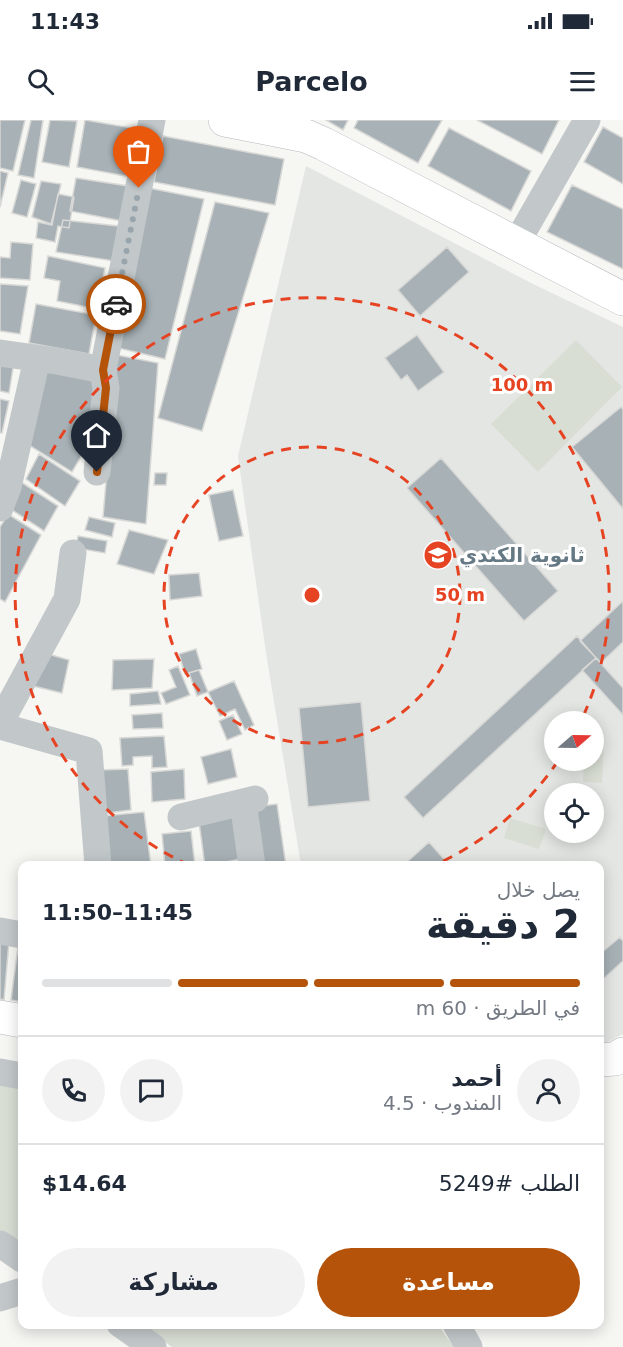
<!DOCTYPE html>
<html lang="ar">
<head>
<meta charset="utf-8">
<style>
	:root { --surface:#fff; --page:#f2f2f3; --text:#1f2937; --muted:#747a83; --line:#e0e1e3; --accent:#b45309 }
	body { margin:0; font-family:"DejaVu Sans","Noto Naskh Arabic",sans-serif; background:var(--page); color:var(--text); direction:rtl; height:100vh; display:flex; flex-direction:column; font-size:22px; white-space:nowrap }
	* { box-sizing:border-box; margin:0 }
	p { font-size:20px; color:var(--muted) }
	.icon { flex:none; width:33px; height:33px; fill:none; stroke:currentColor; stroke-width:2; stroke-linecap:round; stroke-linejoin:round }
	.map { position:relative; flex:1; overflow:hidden; direction:ltr }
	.details { position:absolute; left:18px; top:741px; width:586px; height:468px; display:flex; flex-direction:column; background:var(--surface); border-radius:12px; box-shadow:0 3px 15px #0003; direction:rtl }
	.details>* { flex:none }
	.needle { width:39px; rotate:70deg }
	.controls { position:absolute; left:544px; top:591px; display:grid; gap:12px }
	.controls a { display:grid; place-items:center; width:60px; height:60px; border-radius:50%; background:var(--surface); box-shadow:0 3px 15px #0003; font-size:30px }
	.pin { position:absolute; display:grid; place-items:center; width:51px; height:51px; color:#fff; margin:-62px -26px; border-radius:50% 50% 50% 0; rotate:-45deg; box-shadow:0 0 6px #0007 }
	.pin .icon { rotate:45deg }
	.courier { position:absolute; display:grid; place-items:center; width:60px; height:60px; margin:-30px; border:4px solid #b45309; border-radius:50%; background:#fff; color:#222; box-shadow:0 2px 8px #0007 }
	.headline em { font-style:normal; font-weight:800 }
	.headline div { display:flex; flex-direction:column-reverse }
	.headline { display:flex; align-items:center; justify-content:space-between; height:102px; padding:0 24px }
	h1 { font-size:39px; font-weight:800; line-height:45px }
	.bar { display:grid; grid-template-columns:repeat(4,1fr); gap:9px 6px; align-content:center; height:72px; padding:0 24px }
	.bar i { height:8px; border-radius:4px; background:var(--line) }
	.bar .on { background:var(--accent) }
	.bar p { grid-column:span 4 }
	.line { display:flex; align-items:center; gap:15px; padding:0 24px; border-top:2px solid var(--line) }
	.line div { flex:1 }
	.round { display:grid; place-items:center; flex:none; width:63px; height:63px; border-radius:32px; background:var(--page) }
	.action { display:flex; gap:12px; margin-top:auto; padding:12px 24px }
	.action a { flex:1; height:69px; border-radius:36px; background:var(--accent); color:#fff; font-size:24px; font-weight:800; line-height:69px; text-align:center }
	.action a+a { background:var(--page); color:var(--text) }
	.status { display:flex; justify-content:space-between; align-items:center; height:42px; padding:0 30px; background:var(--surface); direction:ltr }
	.status svg { height:16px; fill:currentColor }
	header { display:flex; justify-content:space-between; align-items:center; height:78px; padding:0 24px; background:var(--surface); font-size:27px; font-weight:800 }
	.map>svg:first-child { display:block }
</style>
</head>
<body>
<div class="status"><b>11:43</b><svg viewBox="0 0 49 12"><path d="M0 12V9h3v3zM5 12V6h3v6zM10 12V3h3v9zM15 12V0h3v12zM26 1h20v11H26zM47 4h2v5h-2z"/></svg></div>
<header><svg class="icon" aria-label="menu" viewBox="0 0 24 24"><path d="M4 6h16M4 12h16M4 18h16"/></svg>Parcelo<svg class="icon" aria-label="search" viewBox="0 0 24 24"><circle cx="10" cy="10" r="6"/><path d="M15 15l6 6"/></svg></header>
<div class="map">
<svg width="623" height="1227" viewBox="0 0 623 1227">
	<rect width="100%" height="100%" fill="#f6f6f3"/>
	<path fill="#e4e6e4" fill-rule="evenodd" d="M 306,46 L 533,164 L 623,207 L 623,914 L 600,926 L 600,746 L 301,745 L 266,533 L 238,336 ZM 555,602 L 594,602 L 594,640 L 555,640 ZM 555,674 L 594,674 L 594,712 L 555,712 Z"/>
	<path fill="#d8ded4" d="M 576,220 L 622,267 L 538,352 L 491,304 Z
		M 594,622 L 604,623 L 602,663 L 583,662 L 584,641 L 594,640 Z
		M 510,698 L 546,709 L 539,729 L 504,718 Z
		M 0,963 L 22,968 L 22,1129 L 0,1116 Z
		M 141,1205 L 438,1205 L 454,1227 L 172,1227 Z"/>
	<path fill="#a8b2b6" stroke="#d8d8d6" stroke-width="1.5" d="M 0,0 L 25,0 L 13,51 L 0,48 Z
		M 31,0 L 43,0 L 34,58 L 18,55 Z
		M 50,0 L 77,1 L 69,47 L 42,42 Z
		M 85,0 L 138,9 L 131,57 L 77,47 Z
		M 326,0 L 348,0 L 343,10 Z
		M 358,0 L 442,0 L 418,43 L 354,8 Z
		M 477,0 L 559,0 L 542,34 Z
		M 603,7 L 623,18 L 623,64 L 584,42 Z
		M 449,8 L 531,51 L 511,91 L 428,46 Z
		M 163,16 L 284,39 L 275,85 L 154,62 Z
		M 0,51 L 8,53 L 0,87 Z
		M 76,58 L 128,66 L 122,101 L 70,91 Z
		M 21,60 L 36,64 L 27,97 L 12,93 Z
		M 41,61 L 61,64 L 51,104 L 32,97 Z
		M 572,65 L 623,89 L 623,149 L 547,112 Z
		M 149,68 L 204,79 L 165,239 L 114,227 Z
		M 58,74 L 74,77 L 69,108 L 58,106 L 55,122 L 36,118 L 38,102 L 52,105 Z
		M 215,82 L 269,93 L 202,311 L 158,298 Z
		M 63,100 L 118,106 L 114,141 L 56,132 Z
		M 11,122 L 33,124 L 30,160 L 0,158 L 0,137 L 10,138 Z
		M 447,127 L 469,152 L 420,196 L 398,170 Z
		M 48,136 L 105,148 L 97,189 L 57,181 L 60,161 L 44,158 Z
		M 0,164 L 28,166 L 20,214 L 0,211 Z
		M 36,184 L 96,195 L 89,234 L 29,223 Z
		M 417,215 L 444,252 L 418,271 L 407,255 L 401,260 L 385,238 Z
		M 117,235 L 158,243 L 146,404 L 103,397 Z
		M 0,239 L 14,242 L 9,273 L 0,271 Z
		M 43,245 L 95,254 L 91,320 L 72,352 L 27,324 Z
		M 0,279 L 9,281 L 2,313 L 0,313 Z
		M 621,287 L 623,289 L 623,389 L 572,327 Z
		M 39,334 L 80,361 L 65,386 L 26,359 Z
		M 441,338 L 558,471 L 524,501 L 407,368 Z
		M 155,353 L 167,353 L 166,365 L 154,365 Z
		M 21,362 L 58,386 L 44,411 L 9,388 Z
		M 233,370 L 243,416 L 219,421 L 209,375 Z
		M 8,394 L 41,415 L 5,482 L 0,479 L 0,407 Z
		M 89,397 L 115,403 L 112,417 L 85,410 Z
		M 129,410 L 168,420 L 154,454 L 117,444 Z
		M 78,416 L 107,421 L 105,433 L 76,428 Z
		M 199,453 L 202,476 L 170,480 L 169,455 Z
		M 623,481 L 623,522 L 601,543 L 580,521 Z
		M 577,516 L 596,538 L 423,698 L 404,677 Z
		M 196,529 L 202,549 L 185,554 L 179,534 Z
		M 48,534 L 69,540 L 62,573 L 33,566 Z
		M 596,538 L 623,568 L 623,595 L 582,550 Z
		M 154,539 L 152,568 L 112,570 L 113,540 Z
		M 178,546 L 190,575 L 166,584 L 161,573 L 176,567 L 169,550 Z
		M 199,550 L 208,572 L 197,576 L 189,553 Z
		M 234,561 L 254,605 L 245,610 L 235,589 L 220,596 L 208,572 Z
		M 158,571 L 161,584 L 130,586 L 130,574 Z
		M 361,582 L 370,681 L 308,687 L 299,588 Z
		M 162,593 L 163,608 L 133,609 L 132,595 Z
		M 233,595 L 242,614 L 227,620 L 219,601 Z
		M 164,616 L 167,647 L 152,648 L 152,636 L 133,637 L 133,645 L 122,646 L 120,618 Z
		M 231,629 L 237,657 L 208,664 L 201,637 Z
		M 128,649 L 131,690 L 100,694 L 99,650 Z
		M 184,649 L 185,679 L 152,682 L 151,652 Z
		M 277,684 L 286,746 L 259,746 L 251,687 Z
		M 144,692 L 151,746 L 107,746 L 103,696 Z
		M 234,696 L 241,739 L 205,746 L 199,702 Z
		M 191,711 L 195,746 L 165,746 L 162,714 Z
		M 429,722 L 450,746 L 410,746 L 407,742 Z
		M 620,817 L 623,821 L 623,841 L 600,862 L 600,834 Z
		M 0,819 L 9,821 L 4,880 L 0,879 Z
		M 18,827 L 22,828 L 22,882 L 11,880 Z"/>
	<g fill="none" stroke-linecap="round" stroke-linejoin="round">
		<g stroke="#b5babd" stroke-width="34">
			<path id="major" d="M 225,0 L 306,16 L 324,24 L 623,179
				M 0,897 L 22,901
				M 600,940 L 615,939 L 623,934"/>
		</g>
		<path stroke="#c2c7c9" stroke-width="27" d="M 516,124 L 587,0
			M 0,233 L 57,241 L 103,250
			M 97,352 L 106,268 L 103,250 L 152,0
			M 0,388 L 8,367 L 37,239
			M 0,603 L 67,479 L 73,433
			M 0,606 L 89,631 L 98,746
			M 243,682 L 252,746
			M 181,697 L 255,679
			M 0,811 L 22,815
			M 0,952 L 22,956
			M 0,1124 L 22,1139
			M 0,1178 L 22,1171
			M 120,1204 L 153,1227
			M 456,1204 L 469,1227"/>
		<use href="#major" stroke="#fff" stroke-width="33"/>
	</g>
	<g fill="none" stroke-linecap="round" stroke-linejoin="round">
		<path stroke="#98a5ac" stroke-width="6" stroke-dasharray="0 10.8" d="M 116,184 L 139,68"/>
		<path stroke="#b45309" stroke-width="8" d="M 97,352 L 106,268 L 103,250 L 116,184"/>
	</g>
	<g fill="none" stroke="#e64323" stroke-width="3" stroke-dasharray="10 8">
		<circle cx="312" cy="475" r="148"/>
		<path d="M558 641A297 297 0 0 1 435 745M189 745A297 297 0 1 1 581 601"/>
	</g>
	<defs>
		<g id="school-disc" transform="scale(1.5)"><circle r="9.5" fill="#e64323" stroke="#fff"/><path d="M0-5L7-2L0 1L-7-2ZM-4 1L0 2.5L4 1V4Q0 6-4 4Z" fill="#fff"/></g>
	</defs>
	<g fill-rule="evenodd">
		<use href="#school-disc" x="438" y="435"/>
	</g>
	<g text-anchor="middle" stroke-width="6" stroke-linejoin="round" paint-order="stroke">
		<g font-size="20" font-weight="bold" fill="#657985" stroke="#fff" text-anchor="start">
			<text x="459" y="442">ثانوية الكندي</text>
		</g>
	</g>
	<circle cx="312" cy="475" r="9" fill="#e64323" stroke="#fff" stroke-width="3"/>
	<g font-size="18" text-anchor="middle" font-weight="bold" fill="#e64323" stroke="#fff" stroke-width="6" stroke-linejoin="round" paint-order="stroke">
		<text x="522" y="271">100 m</text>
		<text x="460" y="481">50 m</text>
	</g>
</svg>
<div class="controls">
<a><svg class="needle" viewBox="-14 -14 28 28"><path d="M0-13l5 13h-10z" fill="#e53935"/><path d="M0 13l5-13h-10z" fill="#747a83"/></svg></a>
<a><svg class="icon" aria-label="locate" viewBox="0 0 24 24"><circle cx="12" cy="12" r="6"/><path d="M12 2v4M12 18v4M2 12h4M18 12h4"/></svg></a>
</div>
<div class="pin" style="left:139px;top:68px;background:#ea580c"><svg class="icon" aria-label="bag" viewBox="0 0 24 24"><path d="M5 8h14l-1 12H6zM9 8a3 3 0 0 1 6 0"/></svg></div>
<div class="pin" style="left:97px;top:352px;background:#1f2937"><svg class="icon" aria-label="home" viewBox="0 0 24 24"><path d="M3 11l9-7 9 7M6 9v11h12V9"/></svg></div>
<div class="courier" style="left:116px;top:184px"><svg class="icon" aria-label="car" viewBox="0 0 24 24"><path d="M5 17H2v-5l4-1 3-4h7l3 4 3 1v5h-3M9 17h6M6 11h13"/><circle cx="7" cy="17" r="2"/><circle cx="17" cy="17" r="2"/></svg></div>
<section class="details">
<div class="headline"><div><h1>2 دقيقة</h1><p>يصل خلال</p></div><em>11:45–11:50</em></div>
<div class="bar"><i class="on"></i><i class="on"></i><i class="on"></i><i></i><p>في الطريق · 60 m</p></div>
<div class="line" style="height:108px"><a class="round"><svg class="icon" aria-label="person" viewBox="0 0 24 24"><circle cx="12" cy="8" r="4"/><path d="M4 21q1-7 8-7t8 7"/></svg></a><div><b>أحمد</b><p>المندوب · 4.5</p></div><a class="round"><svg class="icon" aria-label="chat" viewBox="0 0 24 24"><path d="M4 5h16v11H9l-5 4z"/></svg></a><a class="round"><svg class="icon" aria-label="phone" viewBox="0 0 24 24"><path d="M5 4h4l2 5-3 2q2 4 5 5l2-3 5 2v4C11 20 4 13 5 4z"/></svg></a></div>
<div class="line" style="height:78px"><div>الطلب #5249</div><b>$14.64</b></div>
<div class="action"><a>مساعدة</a><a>مشاركة</a></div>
</section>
</div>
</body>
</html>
